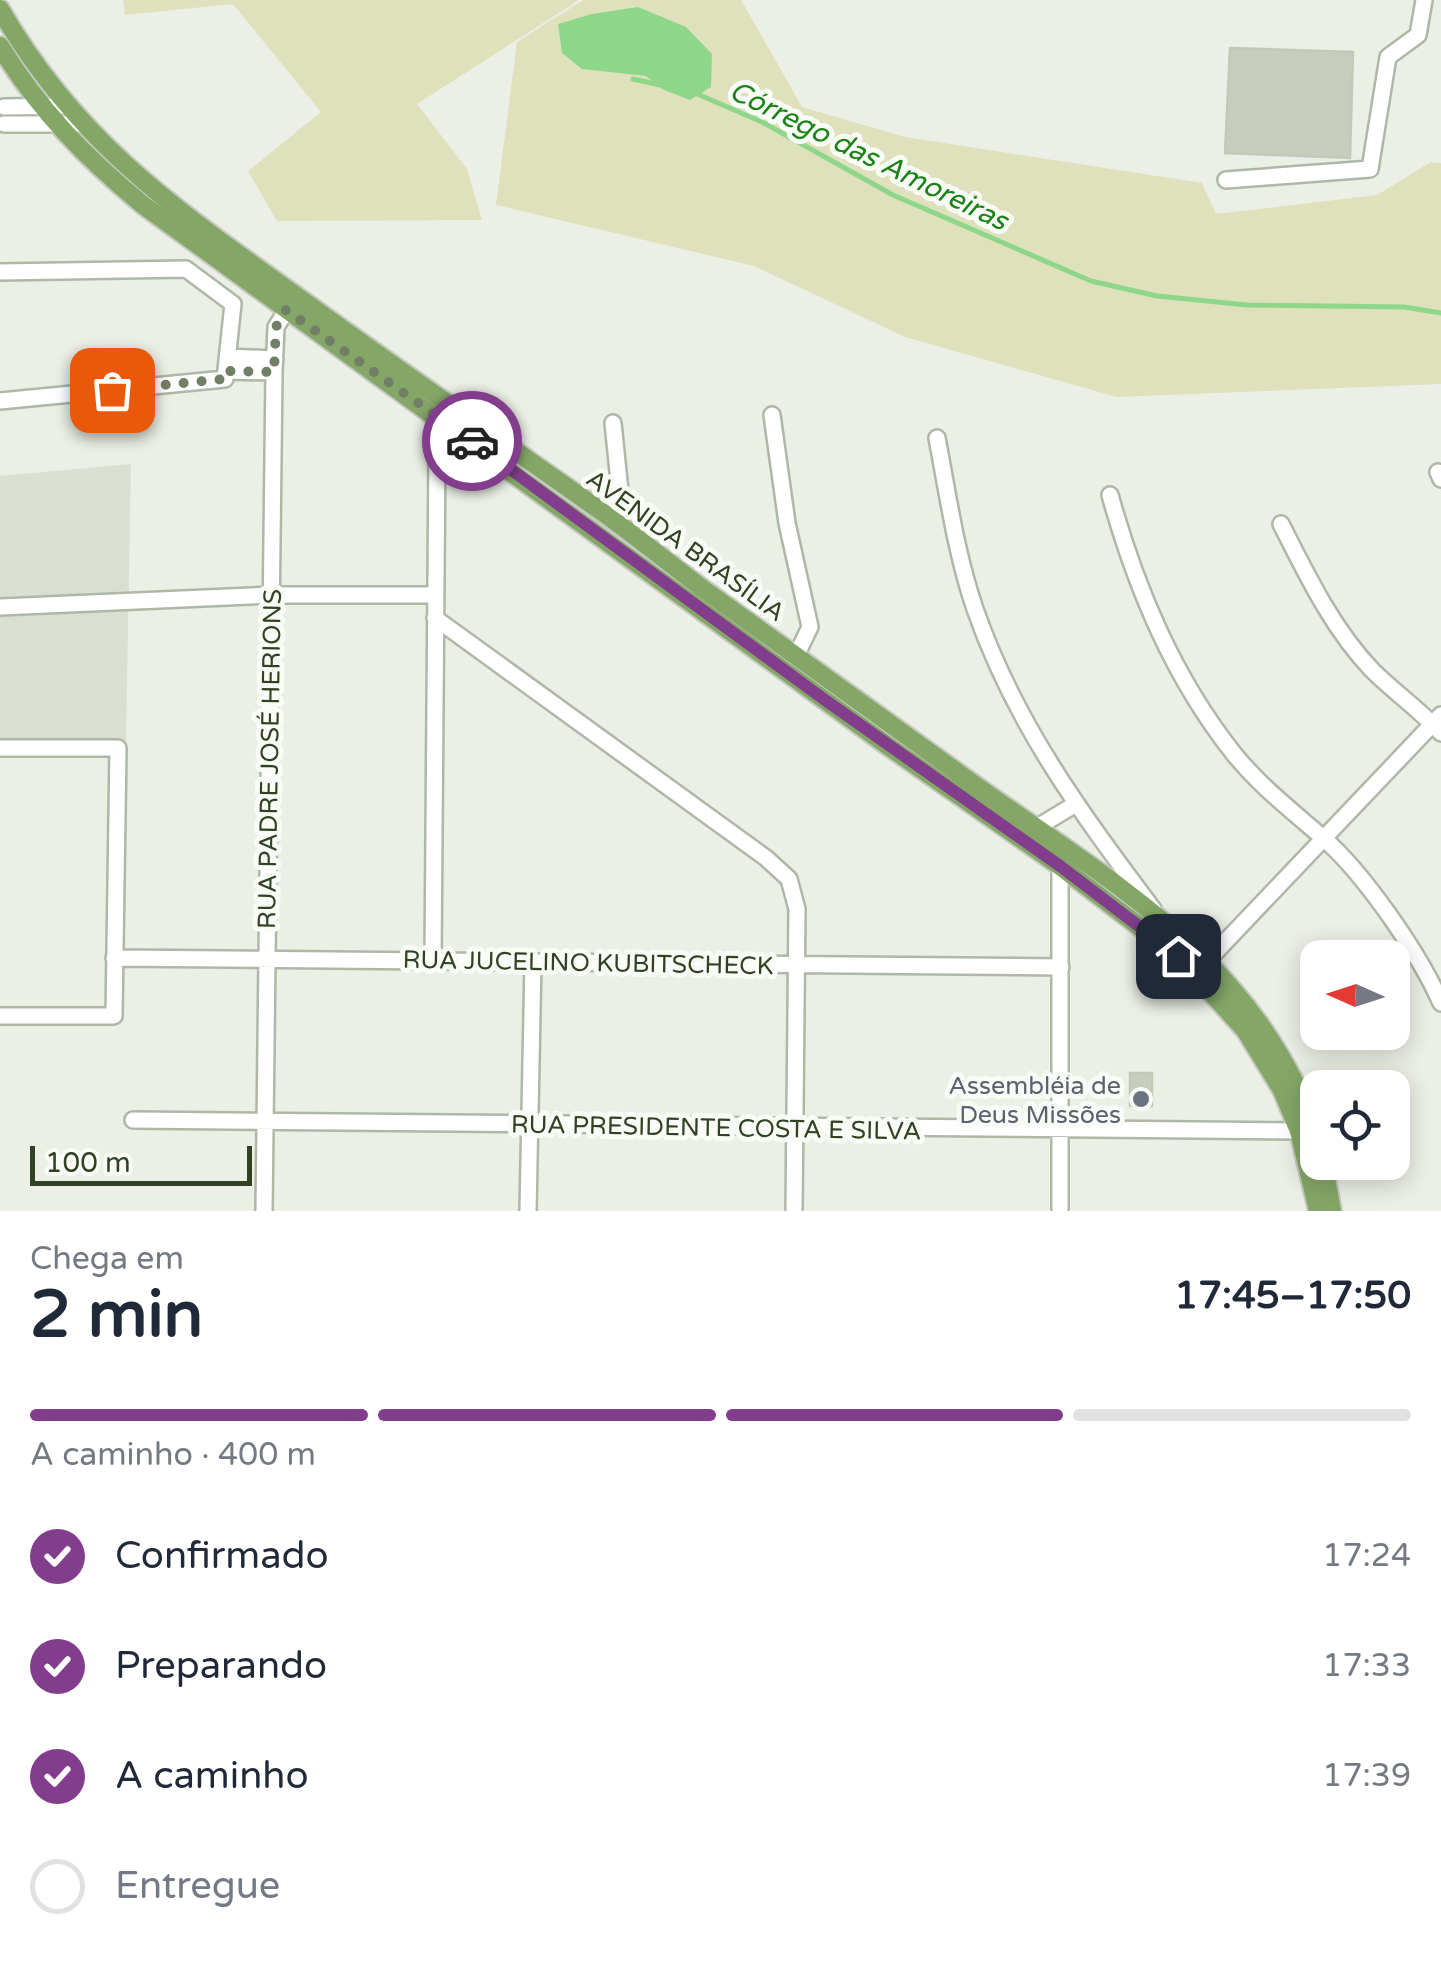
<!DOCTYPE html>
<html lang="pt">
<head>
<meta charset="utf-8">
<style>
	:root { --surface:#fff; --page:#f6f6f7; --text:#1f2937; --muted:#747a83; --line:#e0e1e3; --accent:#823e8c }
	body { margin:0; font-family:"Varela Round",sans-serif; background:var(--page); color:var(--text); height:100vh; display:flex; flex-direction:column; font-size:38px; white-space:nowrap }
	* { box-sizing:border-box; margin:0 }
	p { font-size:32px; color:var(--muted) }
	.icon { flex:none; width:55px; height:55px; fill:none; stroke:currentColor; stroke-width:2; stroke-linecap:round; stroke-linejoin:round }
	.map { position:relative; height:1211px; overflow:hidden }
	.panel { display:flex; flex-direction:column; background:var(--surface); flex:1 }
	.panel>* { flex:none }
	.needle { width:65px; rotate:273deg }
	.tools { position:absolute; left:1300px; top:940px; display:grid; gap:20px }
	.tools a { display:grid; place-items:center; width:110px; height:110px; border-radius:20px; background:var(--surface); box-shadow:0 5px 25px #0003; font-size:50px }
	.scale { position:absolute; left:30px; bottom:25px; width:222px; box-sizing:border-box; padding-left:10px; border:5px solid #314222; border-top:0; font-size:28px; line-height:35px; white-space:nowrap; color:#314222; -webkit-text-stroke:8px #f9fbf6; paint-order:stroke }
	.pin { position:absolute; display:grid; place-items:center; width:85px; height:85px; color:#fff; margin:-42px; border-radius:20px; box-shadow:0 5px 15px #0006 }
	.courier { position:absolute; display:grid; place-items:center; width:100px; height:100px; margin:-50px; border:8px solid #823e8c; border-radius:50%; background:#fff; color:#222; box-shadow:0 2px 12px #0007 }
	.overview em { font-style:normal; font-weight:700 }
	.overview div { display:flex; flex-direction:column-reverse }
	.overview { display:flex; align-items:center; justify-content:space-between; height:170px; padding:0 30px }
	h1 { font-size:65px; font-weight:700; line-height:75px }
	.bar { display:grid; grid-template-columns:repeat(4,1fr); gap:15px 10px; align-content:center; height:120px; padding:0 30px }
	.bar i { height:12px; border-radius:8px; background:var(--line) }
	.bar .current { background:var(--accent) }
	.bar p { grid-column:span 4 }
	ol { padding:0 30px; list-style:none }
	li { display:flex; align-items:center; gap:30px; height:110px }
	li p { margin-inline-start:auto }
	li .icon { padding:10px; border-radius:50%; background:var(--accent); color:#fff; stroke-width:4 }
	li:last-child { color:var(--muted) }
	li i { width:55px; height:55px; border:5px solid var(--line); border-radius:50% }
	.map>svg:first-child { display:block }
</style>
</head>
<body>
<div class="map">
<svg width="1441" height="1211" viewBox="0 0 1441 1211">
	<rect width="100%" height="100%" fill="#ebefe5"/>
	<path fill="#dbdfd3" d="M 131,464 L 126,741 L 0,738 L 0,476 Z"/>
	<path fill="#dfe1bd" d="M 123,0 L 579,0 L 417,104 L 467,169 L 482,220 L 277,221 L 248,171 L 321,112 L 233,4 L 125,15 Z
		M 583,0 L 741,0 L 802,107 L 905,137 L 1202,183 L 1216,214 L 1377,195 L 1431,162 L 1441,163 L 1441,384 L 1117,397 L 905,337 L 754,266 L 496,205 L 517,42 Z"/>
	<path fill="#8ed78a" d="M 638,7 L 686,27 L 712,54 L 711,87 L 690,100 L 662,89 L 646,76 L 582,69 L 562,53 L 558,24 L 592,14 Z"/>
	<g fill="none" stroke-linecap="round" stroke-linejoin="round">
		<path stroke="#8ed78a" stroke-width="5" d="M 633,79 L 660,85
			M 695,93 L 762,122 L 893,195 L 1091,281 L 1157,296 L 1247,305 L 1404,307 L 1441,313"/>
	</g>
	<path fill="#c6cdbd" stroke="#c2c9b7" stroke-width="2.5" d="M 1230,48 L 1353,52 L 1350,158 L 1225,153 Z
		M 1130,1073 L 1152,1073 L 1152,1106 L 1130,1106 Z"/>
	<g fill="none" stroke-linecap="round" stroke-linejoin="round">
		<g stroke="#afb8a7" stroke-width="20">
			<path id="minor" d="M 4,107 L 67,106
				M 4,124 L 82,124
				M 1226,180 L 1370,169 L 1388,57 L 1418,35 L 1424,0
				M 0,272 L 186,269 L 233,304 L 225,379 L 0,401
				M 228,357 L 275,359
				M 226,371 L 274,372
				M 772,415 L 787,523 L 810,627 L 796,656
				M 937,438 C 948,495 956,554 975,609 C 1015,724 1081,813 1153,909
				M 1438,472 L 1441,479
				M 1110,495 C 1136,588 1173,677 1234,754 C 1260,786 1291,810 1322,837 C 1363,872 1419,953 1441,1003
				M 609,517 L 620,491 L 613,423
				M 1281,524 C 1307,575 1332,628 1372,670 C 1394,692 1420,710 1441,733
				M 0,607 L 271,595 L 435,595
				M 435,618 L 766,858 L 789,879 L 797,909 L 794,1211
				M 0,748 L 118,748 L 114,1016 L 0,1016
				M 1036,828 L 1074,805
				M 114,958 L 1061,967
				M 433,960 L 437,451 L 458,413
				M 1208,960 L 1441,715
				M 133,1120 L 1299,1131
				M 264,1211 L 274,372 L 276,327 L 291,303
				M 528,1211 L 533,963
				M 1060,1211 L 1060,866"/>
		</g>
		<g stroke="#c5cac1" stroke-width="22">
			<path id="major" d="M 0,9 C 80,148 183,214 309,305 C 407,376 506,444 605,514 C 638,538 670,564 703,589 C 791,653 880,716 968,780 C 1110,882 1260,962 1318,1139
				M 0,46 C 38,109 86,158 143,205 L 888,746 L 1060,866 L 1178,956 L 1245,1030 L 1282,1090 L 1299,1131 L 1318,1211
				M 1323,1162 L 1332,1211"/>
		</g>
		<use href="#minor" stroke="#fff" stroke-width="15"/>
		<use href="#major" stroke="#84a767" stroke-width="18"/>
	</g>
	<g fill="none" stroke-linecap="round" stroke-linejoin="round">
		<path stroke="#727f66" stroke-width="10" stroke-dasharray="0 18" d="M 112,390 L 225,379 L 226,371 L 274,372 L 276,327 L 286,310 L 472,441"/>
		<path stroke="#823e8c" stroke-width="12" d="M 472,441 L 825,700 L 1060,866 L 1178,956"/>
	</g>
	<circle fill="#6b7280" stroke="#f9fbf6" stroke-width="4" cx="1141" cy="1099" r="10"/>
	<g text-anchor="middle" stroke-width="10" stroke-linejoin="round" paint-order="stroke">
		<g font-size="25" fill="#314222" stroke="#f9fbf6">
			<text transform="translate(686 545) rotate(36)" y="9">AVENIDA BRASÍLIA</text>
			<text transform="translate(269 759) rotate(-89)" y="9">RUA PADRE JOSÉ HERIONS</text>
			<text transform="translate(588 962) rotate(1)" y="9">RUA JUCELINO KUBITSCHECK</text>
			<text transform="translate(716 1127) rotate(1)" y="9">RUA PRESIDENTE COSTA E SILVA</text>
		</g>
		<g font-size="25" fill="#5b616d" stroke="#f9fbf6" text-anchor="end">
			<text x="1121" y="1094">Assembléia de<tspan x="1121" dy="29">Deus Missões</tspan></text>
		</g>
		<g font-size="28" font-style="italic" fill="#1c8318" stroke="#f9fbf6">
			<text transform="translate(869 155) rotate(26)" y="10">Córrego das Amoreiras</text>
		</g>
	</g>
</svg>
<div class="tools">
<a><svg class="needle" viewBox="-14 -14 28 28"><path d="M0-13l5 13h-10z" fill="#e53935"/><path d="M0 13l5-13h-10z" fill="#747a83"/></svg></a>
<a><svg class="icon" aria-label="locate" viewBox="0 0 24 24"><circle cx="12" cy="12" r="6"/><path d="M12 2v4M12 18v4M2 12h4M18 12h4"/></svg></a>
</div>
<div class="scale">100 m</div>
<div class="pin" style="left:112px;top:390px;background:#ea580c"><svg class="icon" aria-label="bag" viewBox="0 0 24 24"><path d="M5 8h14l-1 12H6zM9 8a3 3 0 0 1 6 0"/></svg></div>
<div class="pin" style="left:1178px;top:956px;background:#1f2937"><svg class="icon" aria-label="home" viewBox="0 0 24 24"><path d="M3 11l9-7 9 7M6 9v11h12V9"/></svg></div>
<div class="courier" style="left:472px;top:441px"><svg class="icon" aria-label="car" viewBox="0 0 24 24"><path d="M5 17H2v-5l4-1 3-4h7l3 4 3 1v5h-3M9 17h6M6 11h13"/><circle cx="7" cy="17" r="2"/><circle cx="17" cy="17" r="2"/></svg></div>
</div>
<section class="panel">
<div class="overview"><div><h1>2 min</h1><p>Chega em</p></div><em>17:45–17:50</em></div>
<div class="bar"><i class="current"></i><i class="current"></i><i class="current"></i><i></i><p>A caminho · 400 m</p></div>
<ol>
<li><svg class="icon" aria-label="check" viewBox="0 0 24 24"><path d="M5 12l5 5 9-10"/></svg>Confirmado<p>17:24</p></li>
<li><svg class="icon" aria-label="check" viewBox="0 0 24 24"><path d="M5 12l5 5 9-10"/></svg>Preparando<p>17:33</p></li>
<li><svg class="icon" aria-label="check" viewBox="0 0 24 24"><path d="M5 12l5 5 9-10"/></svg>A caminho<p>17:39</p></li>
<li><i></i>Entregue</li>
</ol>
</section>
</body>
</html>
